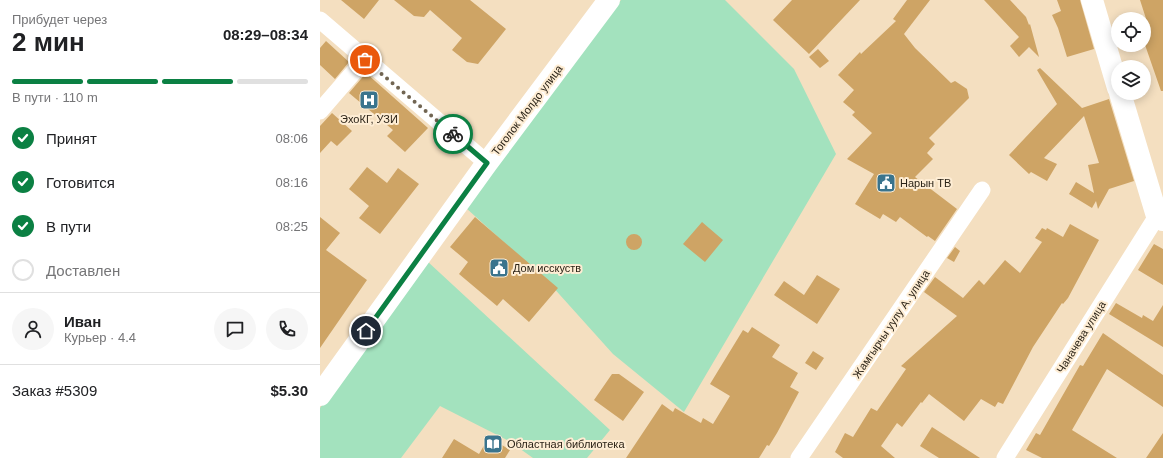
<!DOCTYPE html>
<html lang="ru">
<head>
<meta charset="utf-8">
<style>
	:root { --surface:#fff; --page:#f6f6f6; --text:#202124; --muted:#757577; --line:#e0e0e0; --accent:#0b8043 }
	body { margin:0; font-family:Helvetica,sans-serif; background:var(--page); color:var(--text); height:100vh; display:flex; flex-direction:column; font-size:15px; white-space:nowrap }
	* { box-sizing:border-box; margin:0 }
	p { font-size:13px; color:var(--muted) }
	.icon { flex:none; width:22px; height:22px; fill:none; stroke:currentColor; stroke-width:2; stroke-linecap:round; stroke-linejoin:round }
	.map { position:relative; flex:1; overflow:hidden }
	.details { display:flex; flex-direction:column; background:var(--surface); width:320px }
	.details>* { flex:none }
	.controls { position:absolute; left:791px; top:12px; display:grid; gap:8px }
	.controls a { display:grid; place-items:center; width:40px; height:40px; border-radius:50%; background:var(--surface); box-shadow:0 2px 10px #0003; font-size:20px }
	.pin { position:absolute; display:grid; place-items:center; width:34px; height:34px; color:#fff; margin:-17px; border:2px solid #fff; border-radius:50%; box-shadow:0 1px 4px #0007 }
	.courier { position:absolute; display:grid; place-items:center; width:40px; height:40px; margin:-20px; border:3px solid #0b8043; border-radius:50%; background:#fff; color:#222; box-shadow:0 1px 5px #0007 }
	.head em { font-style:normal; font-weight:600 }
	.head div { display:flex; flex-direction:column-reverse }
	.head { display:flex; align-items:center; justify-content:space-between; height:68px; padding:0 12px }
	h1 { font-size:26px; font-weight:600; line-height:30px }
	.bar { display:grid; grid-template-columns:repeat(4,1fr); gap:6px 4px; align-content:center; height:48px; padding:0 12px }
	.bar i { height:5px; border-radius:3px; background:var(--line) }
	.bar .current { background:var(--accent) }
	.bar p { grid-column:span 4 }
	.line { display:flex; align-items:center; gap:10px; padding:0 12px; border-top:1px solid var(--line) }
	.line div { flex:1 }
	.round { display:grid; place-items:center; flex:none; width:42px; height:42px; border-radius:21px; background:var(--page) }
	ol { padding:0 12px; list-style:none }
	li { display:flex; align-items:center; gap:12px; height:44px }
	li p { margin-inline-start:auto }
	li .icon { padding:4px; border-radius:50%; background:var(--accent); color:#fff; stroke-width:4 }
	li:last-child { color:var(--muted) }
	li i { width:22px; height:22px; border:2px solid var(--line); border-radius:50% }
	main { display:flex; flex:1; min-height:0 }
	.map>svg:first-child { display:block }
</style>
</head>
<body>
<main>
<section class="details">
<div class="head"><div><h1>2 мин</h1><p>Прибудет через</p></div><em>08:29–08:34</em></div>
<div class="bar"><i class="current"></i><i class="current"></i><i class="current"></i><i></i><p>В пути · 110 m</p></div>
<ol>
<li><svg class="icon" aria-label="check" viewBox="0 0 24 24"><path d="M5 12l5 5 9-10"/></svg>Принят<p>08:06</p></li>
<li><svg class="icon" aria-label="check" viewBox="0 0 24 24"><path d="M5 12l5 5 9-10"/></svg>Готовится<p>08:16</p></li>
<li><svg class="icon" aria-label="check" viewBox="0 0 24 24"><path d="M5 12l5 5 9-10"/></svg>В пути<p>08:25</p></li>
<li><i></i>Доставлен</li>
</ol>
<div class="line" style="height:72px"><a class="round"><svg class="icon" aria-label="person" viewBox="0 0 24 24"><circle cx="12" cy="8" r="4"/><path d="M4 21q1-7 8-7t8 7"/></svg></a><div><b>Иван</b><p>Курьер · 4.4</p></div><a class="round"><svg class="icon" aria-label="chat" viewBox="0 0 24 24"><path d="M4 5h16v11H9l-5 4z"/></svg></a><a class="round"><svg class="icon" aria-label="phone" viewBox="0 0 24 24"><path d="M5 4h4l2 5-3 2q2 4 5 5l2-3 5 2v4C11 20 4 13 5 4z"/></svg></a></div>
<div class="line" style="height:52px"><div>Заказ #5309</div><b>$5.30</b></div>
</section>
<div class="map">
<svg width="843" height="458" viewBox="0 0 843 458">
	<rect width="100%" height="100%" fill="#f4dfc0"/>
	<path fill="#a3e2be" d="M 301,0 L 405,0 L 474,69 L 516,154 L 364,412 L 293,354 L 231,285 L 146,208 Z
		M 107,261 L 290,430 L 267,458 L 213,458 L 189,441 L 120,406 L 81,458 L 0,458 L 0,408 Z"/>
	<path fill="#cea465" d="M 21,0 L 59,0 L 44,19 Z
		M 74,0 L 150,0 L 186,29 L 158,64 L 147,62 L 132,50 L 142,38 L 110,10 L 104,17 L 94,16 Z
		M 472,0 L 540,0 L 489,54 L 453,20 Z
		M 587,0 L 610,0 L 584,34 L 595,48 L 631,83 L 635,81 L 647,89 L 649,98 L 609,138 L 615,144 L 607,153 L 613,159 L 595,177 L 637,209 L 615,241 L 608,236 L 607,237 L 580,217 L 576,222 L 563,214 L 560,219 L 535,204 L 554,174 L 527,159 L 552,133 L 532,115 L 535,112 L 523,102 L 534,90 L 518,75 L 540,52 L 541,54 L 576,21 L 573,19 Z
		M 664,0 L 690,0 L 706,17 L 709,25 L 710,24 L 719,57 L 709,47 L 699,57 L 690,46 L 699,37 Z
		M 737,0 L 760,0 L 774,49 L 747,57 L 738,28 L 732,15 L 741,11 Z
		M 820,0 L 843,0 L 843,91 L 841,91 L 824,42 L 824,33 L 830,31 Z
		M 6,41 L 29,62 L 15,79 L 0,65 L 0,48 Z
		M 498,49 L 509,61 L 500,68 L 489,57 Z
		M 720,68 L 762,108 L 789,99 L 814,181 L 789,189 L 778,209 L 776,201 L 772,208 L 749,194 L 756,182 L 774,193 L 768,165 L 779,163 L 764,116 L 724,158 L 737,164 L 727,181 L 711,172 L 709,174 L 689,155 L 737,104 L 717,70 Z
		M 46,73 L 108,128 L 85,152 L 67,136 L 73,130 L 29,93 Z
		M 12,113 L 32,131 L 17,146 L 11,141 L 0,153 L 0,126 Z
		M 47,167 L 67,183 L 78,168 L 99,184 L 60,234 L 39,218 L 49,206 L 29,189 Z
		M 0,217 L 20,233 L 6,250 L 47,280 L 0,348 Z
		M 155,217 L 238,288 L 209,322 L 183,299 L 177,306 L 139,274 L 148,262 L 130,247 Z
		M 382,222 L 403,240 L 385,262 L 363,244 Z
		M 750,224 L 779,240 L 748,298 L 743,304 L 742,303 L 713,347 L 683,404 L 678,402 L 675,407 L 661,399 L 644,421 L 609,394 L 602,403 L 601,402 L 582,427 L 577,423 L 561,446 L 575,458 L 523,458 L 515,452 L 525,433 L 533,437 L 551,408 L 557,411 L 586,369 L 581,366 L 637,316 L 604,292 L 615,277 L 643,298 L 659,280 L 664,285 L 685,260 L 700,273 L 722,242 L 715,238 L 722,228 L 726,230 L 727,228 L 743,237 Z
		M306 242a8 8 0 1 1 16 0a8 8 0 1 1-16 0Z
		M 834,244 L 843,249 L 843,285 L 818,270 Z
		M 635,247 L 640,251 L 634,262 L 627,258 Z
		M 497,275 L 520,289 L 497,324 L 454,295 L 464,281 L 484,295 Z
		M 796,303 L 822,318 L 823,315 L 833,321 L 843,305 L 843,347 L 789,314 Z
		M 432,327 L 460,345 L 452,357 L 478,373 L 470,387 L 479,392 L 457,433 L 449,446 L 447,445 L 439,458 L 306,458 L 342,404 L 353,412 L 355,408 L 381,423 L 383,418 L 393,424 L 410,396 L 390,384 L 423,330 L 428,333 Z
		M 783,333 L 843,375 L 843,407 L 787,369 L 752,430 L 797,458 L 722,458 L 706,450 L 716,433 L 720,435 L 760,365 L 763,366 Z
		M 493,351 L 504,358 L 496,370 L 485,363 Z
		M 292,374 L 299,374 L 324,392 L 303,421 L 274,400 Z
		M 612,427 L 660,458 L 619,458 L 600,446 Z
		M 843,433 L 843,458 L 826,458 Z
		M 169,437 L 190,450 L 185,458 L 122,458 L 134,439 L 159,454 Z"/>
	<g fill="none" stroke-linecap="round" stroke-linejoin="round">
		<path stroke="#fff" stroke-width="17" d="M 0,20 L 167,163
			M 0,111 L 45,59
			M 479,458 L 662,190
			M 685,458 L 837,216"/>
		<path stroke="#fff" stroke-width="22" d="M 772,0 L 798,88
			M 800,93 L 837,216 L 843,220
			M 0,395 L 167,163 L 289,0"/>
	</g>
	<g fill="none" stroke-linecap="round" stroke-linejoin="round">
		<path stroke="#716552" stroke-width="4" stroke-dasharray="0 7.2" d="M 45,60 L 133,134"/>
		<path stroke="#0b8043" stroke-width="5" d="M 46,331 L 167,163 L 133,134"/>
	</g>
	<defs>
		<g id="hospital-square" transform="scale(1)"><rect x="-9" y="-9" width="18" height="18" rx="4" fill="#3a748d" stroke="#feedd4"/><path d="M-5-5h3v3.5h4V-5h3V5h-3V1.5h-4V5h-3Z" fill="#fff"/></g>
		<g id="civic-square" transform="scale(1)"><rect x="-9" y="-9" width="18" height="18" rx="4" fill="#3a748d" stroke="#feedd4"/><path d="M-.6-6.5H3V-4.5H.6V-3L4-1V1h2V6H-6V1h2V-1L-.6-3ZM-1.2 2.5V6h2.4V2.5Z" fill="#fff"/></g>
		<g id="library-square" transform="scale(1)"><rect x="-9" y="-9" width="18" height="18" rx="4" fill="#3a748d" stroke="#feedd4"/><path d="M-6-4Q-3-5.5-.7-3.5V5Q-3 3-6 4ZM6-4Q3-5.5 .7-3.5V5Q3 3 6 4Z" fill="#fff"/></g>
	</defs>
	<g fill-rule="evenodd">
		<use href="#hospital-square" x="49" y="100"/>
		<use href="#civic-square" x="566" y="183"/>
		<use href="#civic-square" x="179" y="268"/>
		<use href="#library-square" x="173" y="444"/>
	</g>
	<g text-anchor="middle" stroke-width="4" stroke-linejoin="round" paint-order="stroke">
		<g font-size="11" fill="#2b2317" stroke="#feedd4">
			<text transform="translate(207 110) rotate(-53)" y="4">Тоголок Молдо улица</text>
			<text transform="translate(571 324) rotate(-56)" y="4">Жамгырчы уулу А. улица</text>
			<text transform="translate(761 337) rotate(-58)" y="4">Чаначева улица</text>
		</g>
		<g font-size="11" fill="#2b2317" stroke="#feedd4" text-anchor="start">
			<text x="49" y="123" text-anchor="middle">ЭхоКГ, УЗИ</text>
			<text x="580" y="187">Нарын ТВ</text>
			<text x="193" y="272">Дом исскуств</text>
			<text x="187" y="448">Областная библиотека</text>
		</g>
	</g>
</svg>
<div class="controls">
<a><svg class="icon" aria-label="locate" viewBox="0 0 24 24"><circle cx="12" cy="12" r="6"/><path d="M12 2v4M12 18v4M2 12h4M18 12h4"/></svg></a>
<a><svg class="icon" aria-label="layers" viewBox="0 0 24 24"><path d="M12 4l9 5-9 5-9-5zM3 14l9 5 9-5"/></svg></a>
</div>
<div class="pin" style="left:45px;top:60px;background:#ea580c"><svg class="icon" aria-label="bag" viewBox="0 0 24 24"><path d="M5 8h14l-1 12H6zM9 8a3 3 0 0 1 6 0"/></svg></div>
<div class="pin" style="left:46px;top:331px;background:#1f2937"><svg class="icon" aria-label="home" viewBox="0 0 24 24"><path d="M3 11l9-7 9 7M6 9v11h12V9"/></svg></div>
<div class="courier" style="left:133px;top:134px"><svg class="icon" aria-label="bike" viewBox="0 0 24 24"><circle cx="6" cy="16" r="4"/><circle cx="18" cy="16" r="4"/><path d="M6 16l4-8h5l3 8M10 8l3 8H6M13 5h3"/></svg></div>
</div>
</main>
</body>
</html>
